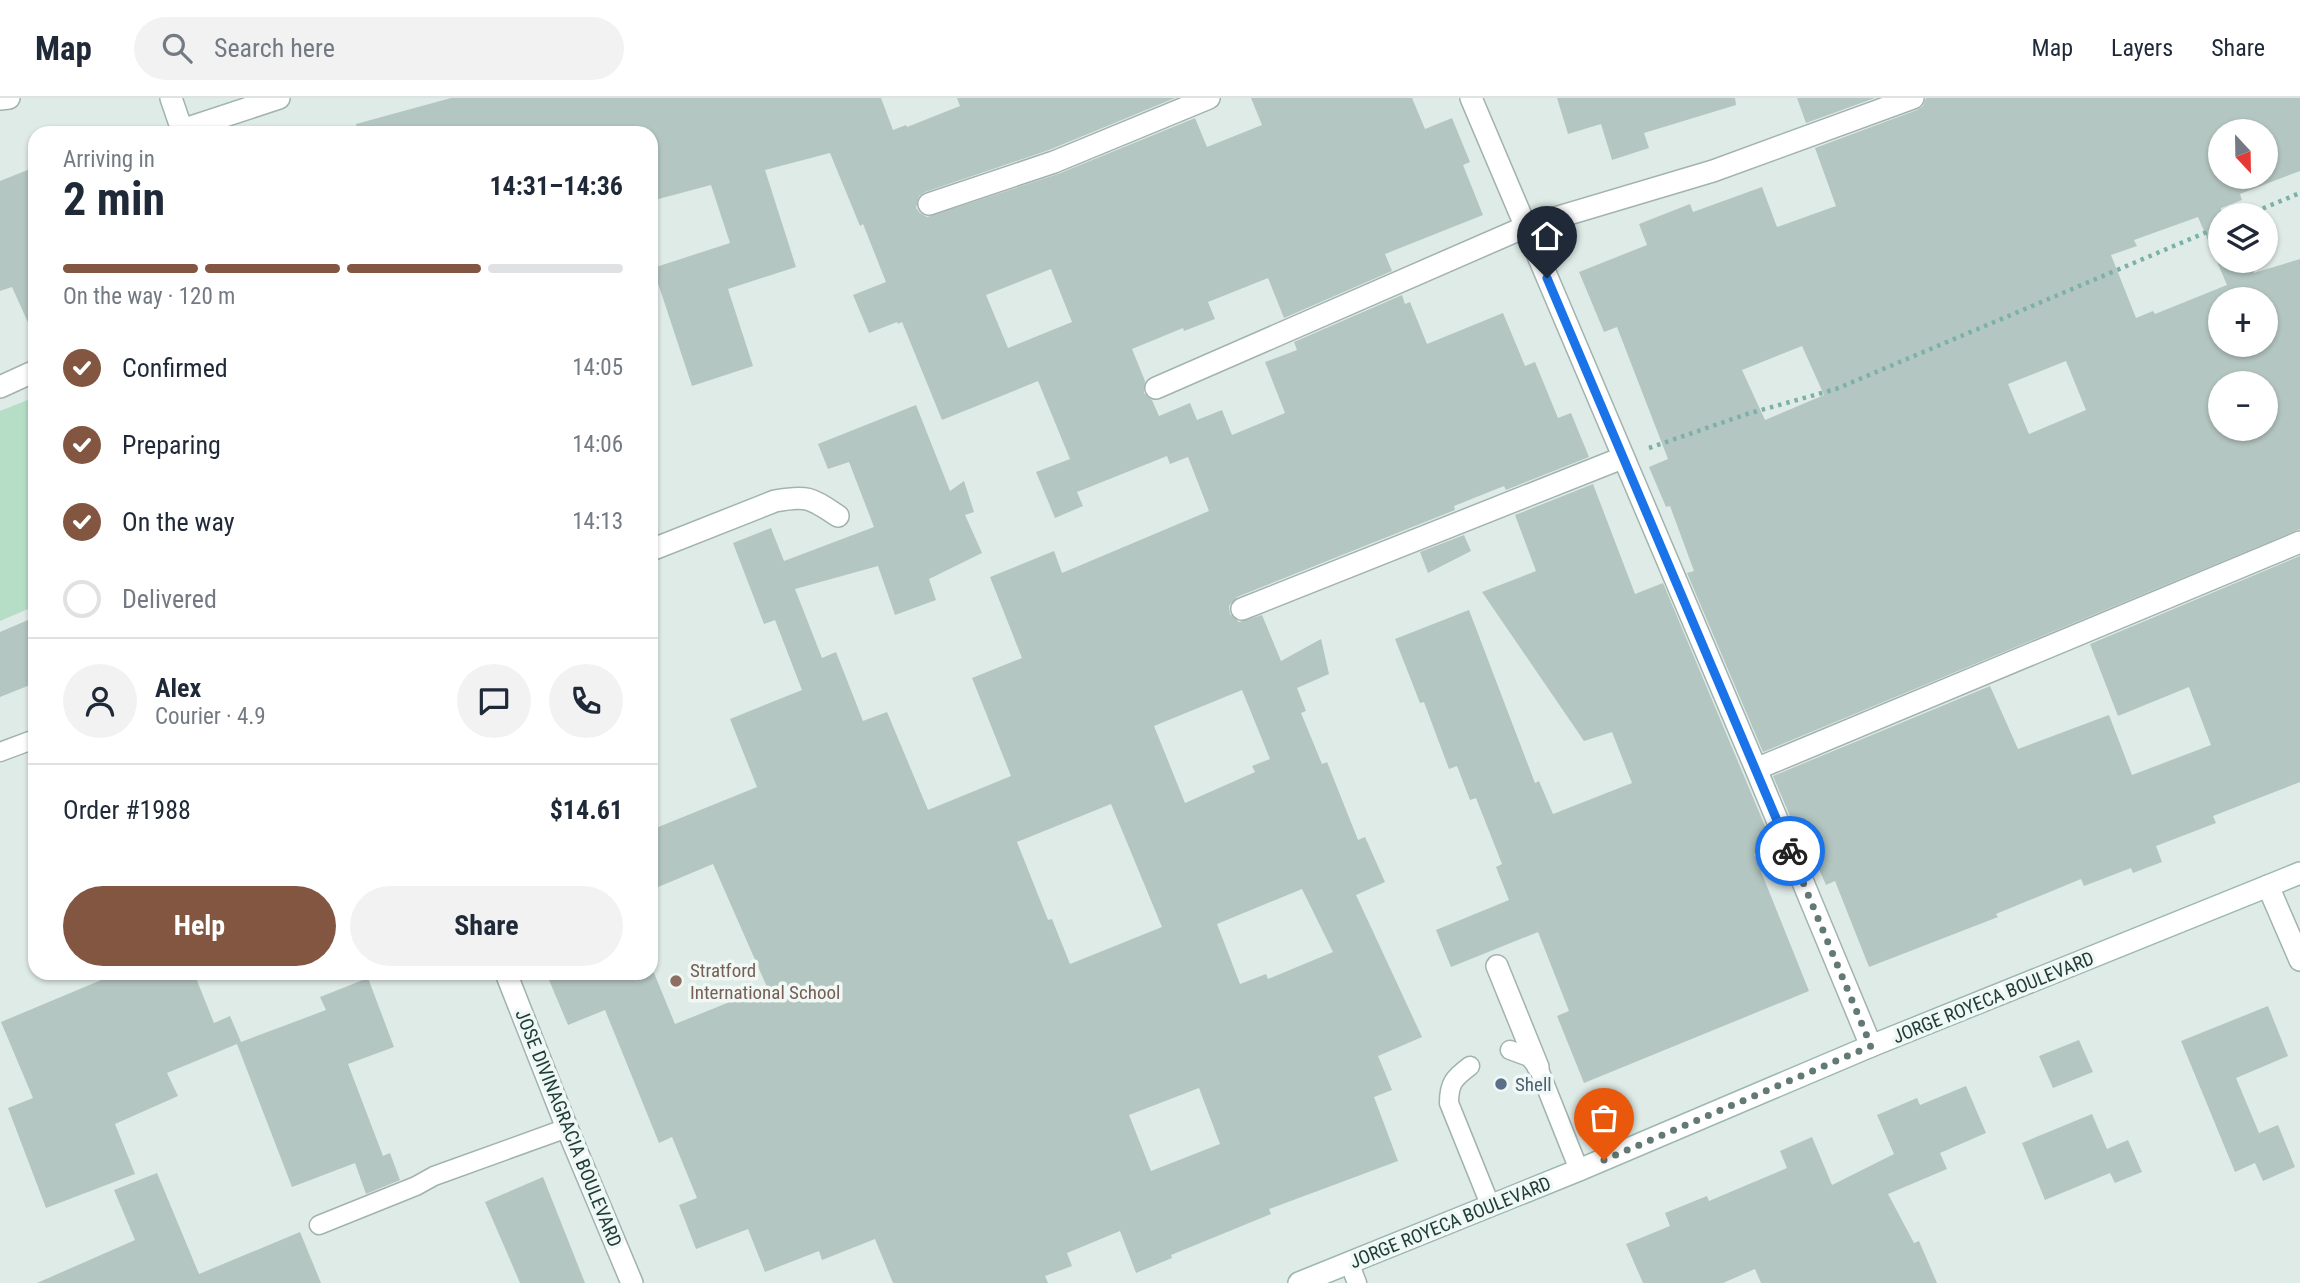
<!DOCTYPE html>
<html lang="en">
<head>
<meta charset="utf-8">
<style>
	:root { --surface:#fff; --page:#f2f2f3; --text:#1f2937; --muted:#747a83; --line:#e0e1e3; --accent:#825641 }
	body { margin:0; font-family:"Roboto Condensed",sans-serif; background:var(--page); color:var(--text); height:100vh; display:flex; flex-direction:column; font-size:26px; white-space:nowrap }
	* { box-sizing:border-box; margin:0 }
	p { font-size:23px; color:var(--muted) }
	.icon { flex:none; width:38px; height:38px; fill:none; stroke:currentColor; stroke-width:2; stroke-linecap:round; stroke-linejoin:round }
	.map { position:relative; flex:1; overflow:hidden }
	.panel { position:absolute; left:28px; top:28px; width:630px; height:854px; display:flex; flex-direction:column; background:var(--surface); border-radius:21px; box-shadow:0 2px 5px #0004 }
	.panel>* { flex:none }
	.needle { width:46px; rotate:158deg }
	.controls { position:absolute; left:2208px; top:21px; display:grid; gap:14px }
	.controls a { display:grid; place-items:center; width:70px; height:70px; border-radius:50%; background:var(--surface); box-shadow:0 2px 5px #0004; font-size:35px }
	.pin { position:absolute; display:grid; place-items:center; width:60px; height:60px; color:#fff; margin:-72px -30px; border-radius:50% 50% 50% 0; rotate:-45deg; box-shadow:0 0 7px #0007 }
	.pin .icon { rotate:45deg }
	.courier { position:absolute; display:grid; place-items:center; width:70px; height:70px; margin:-35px; border:5px solid #1a73e8; border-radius:50%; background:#fff; color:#222; box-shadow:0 2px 9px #0007 }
	.summary em { font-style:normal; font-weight:700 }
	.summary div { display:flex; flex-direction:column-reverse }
	.summary { display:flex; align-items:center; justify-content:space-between; height:119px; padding:0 35px }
	h1 { font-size:46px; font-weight:700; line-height:52px }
	.bar { display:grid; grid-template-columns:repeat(4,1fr); gap:10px 7px; align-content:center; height:84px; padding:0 35px }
	.bar i { height:9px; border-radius:5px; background:var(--line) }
	.bar .selected { background:var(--accent) }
	.bar p { grid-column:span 4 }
	.line { display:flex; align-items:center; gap:18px; padding:0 35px; border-top:2px solid var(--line) }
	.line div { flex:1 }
	.round { display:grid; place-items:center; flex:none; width:74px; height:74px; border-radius:37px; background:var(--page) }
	ol { padding:0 35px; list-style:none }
	li { display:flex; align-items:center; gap:21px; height:77px }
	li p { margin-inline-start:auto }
	li .icon { padding:7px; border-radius:50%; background:var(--accent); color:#fff; stroke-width:4 }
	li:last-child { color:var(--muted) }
	li i { width:38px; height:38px; border:4px solid var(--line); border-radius:50% }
	.button { display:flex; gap:14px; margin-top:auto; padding:14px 35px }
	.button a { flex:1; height:80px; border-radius:42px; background:var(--accent); color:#fff; font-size:28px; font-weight:700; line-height:80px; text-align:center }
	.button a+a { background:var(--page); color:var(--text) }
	header { display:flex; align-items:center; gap:42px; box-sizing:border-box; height:98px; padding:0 35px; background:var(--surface); border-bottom:2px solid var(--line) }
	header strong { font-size:33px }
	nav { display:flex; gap:38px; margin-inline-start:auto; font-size:24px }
	.search { width:490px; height:63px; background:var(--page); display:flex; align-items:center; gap:18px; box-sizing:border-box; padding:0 24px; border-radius:38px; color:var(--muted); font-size:26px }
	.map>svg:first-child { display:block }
</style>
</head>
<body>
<header>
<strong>Map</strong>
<div class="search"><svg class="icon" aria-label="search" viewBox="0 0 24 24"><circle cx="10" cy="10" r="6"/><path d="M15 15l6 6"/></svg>Search here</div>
<nav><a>Map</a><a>Layers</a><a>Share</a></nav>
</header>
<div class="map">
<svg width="2300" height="1185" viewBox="0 0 2300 1185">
	<rect width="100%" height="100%" fill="#dfebe7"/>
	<path fill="#b6dec6" d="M 35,299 L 35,508 L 0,523 L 0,313 Z"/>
	<path fill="#b4c6c1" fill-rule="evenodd" d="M 451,0 L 881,0 L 893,32 L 906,27 L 907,29 L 960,8 L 957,0 L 1175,0 L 1049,52 L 925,94 L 919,98 L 916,110 L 920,115 L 927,119 L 1058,76 L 1195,20 L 1207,49 L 1262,27 L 1251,0 L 1412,0 L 1425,31 L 1452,20 L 1470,64 L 1463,67 L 1483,117 L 1385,156 L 1392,173 L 1284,220 L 1268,180 L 1208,204 L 1215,221 L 1184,233 L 1183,230 L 1132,251 L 1145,283 L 1144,295 L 1152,302 L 1159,318 L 1190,305 L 1197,322 L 1222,312 L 1232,337 L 1285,315 L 1265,264 L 1297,252 L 1294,244 L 1402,197 L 1405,206 L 1410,204 L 1427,246 L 1503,215 L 1525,268 L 1535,264 L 1558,320 L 1571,315 L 1589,359 L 1506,392 L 1504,388 L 1454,408 L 1455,412 L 1237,499 L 1229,508 L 1230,516 L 1239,524 L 1262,517 L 1281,563 L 1321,541 L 1329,576 L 1297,590 L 1306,613 L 1301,615 L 1322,666 L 1327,664 L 1358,742 L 1365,739 L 1385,784 L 1356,797 L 1422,939 L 1378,958 L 1392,992 L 1374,999 L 1398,1063 L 1269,1111 L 1271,1116 L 1171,1157 L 1172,1160 L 1136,1175 L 1120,1133 L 1067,1155 L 1072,1168 L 1045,1178 L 1048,1185 L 893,1185 L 875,1141 L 822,1162 L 819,1153 L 765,1174 L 748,1131 L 696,1151 L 679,1107 L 697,1100 L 672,1039 L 659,1045 L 605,912 L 568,927 L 546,875 L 654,875 L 675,926 L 767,889 L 713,766 L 651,792 L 651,732 L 757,689 L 730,621 L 802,592 L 775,522 L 764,526 L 733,445 L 771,430 L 784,463 L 874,429 L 849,364 L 828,371 L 818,346 L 916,307 L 950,393 L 964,383 L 974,414 L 965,417 L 982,455 L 929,481 L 936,502 L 895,517 L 878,468 L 795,491 L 822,560 L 836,554 L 863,623 L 887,614 L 928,712 L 1011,678 L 972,580 L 1022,560 L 990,479 L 1054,453 L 1062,475 L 1209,413 L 1188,359 L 1170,366 L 1167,358 L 1077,394 L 1083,408 L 1055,420 L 1036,374 L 1070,361 L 1038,283 L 942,322 L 902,224 L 898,226 L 897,224 L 869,235 L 853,197 L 886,184 L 863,126 L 860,128 L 830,55 L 765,72 L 796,169 L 728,191 L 753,268 L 692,288 L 653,170 L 730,145 L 711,87 L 651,103 L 651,35 L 357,35 L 356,26 ZM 1051,171 L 1072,224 L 1008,250 L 986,197 ZM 1242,592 L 1270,661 L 1252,668 L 1255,674 L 1185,705 L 1154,628 ZM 1111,706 L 1162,829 L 1070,866 L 1052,821 L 1048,822 L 1017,744 ZM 1302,791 L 1333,854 L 1268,881 L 1266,876 L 1240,886 L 1217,826 ZM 1199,990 L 1220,1046 L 1151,1073 L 1129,1017 Z
		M 1557,0 L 1735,0 L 1736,7 L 1644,35 L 1649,50 L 1612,62 L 1601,26 L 1568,36 Z
		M 1797,0 L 1875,0 L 1806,25 Z
		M 1926,0 L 2300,0 L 2300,73 L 2240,96 L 2242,102 L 2221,110 L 2221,163 L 2249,163 L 2254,175 L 2300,161 L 2300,431 L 1763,654 L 1687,475 L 1694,473 L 1670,408 L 1666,409 L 1649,369 L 1668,361 L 1617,229 L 1604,234 L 1579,174 L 1647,147 L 1639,126 L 1690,106 L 1693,114 L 1762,89 L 1777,129 L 1836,108 L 1815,50 L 1917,12 L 1923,8 ZM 2221,33 L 2266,33 L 2266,79 L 2221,79 ZM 2198,119 L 2227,187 L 2155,216 L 2153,213 L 2136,220 L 2111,157 L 2137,148 L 2134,142 ZM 2221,201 L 2266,201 L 2266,247 L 2221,247 ZM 1802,248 L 1824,297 L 1765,322 L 1742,272 ZM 2066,263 L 2086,312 L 2029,336 L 2008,286 ZM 2221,285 L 2266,285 L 2266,331 L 2221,331 Z
		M 35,69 L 35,240 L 12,189 L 0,193 L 0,83 Z
		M 1593,386 L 1635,496 L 1663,485 L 1773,747 L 1754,756 L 1809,893 L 1584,985 L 1557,918 L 1569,913 L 1538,834 L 1451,869 L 1436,832 L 1509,802 L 1496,769 L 1502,766 L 1476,700 L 1470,702 L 1457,668 L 1449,671 L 1424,604 L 1420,605 L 1395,541 L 1469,512 L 1535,685 L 1539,683 L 1553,716 L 1632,685 L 1612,634 L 1584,643 L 1482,494 L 1536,473 L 1515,417 Z
		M 1464,437 L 1471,453 L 1428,475 L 1420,454 Z
		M 2300,458 L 2300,684 L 2213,718 L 2216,725 L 2156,748 L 2162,764 L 2133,775 L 2131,770 L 2084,788 L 2081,781 L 1996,816 L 1998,819 L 1869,869 L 1835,783 L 1826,787 L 1803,735 L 1798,737 L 1773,678 L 1990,588 L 2018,651 L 2109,617 L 2132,677 L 2211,647 L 2189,589 L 2118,618 L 2090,546 Z
		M 35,519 L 35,585 L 0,599 L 0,534 Z
		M 118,875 L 194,875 L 214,925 L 230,918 L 241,944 L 326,912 L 320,899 L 368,880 L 394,949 L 348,966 L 383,1058 L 390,1055 L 400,1082 L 366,1096 L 355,1065 L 292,1089 L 237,946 L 167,975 L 178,998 L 115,1026 L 135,1076 L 46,1110 L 8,1010 L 33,1000 L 1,924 Z
		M 2268,908 L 2288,958 L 2236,980 L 2259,1035 L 2278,1027 L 2295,1069 L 2263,1083 L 2255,1065 L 2235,1074 L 2181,943 Z
		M 2079,942 L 2093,974 L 2053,990 L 2039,958 Z
		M 1966,988 L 1986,1035 L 1940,1055 L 1947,1071 L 1888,1096 L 1914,1145 L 1919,1143 L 1937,1185 L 1761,1185 L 1755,1171 L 1723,1185 L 1643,1185 L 1626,1146 L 1670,1128 L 1665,1115 L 1707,1098 L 1709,1103 L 1787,1070 L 1780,1053 L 1812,1039 L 1832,1087 L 1894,1056 L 1877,1017 L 1917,1000 L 1920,1007 Z
		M 2092,1016 L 2107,1051 L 2128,1042 L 2142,1074 L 2115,1085 L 2110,1075 L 2045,1102 L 2022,1045 Z
		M 157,1075 L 199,1176 L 300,1134 L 321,1185 L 37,1185 L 135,1142 L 114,1092 Z
		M 543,1079 L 585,1185 L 520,1185 L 485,1104 Z"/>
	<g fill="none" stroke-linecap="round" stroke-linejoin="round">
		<g stroke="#a2b3af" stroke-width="21">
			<path id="lane" d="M 0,654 L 35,641
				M 1510,952 L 1529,959 L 1538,969 L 1579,1072
				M 1470,968 C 1454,980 1449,985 1449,1005 L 1491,1109
				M 319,1127 L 416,1088 L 434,1078 L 567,1030
				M 1349,1164 L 1357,1185"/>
		</g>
		<g stroke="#a2b3af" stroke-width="24">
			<path id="street" d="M 171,0 L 183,35
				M 1471,0 L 1756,671 L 1871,948
				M 0,1 L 9,0
				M 182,32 L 279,0
				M 929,106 L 1054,64 L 1209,0
				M 0,289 L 35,273
				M 1156,290 L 1525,129 L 1713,73 L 1913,0
				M 651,452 L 775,403 C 808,397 811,400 838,418
				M 1242,511 L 1622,360
				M 1756,671 L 2300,444
				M 2268,788 L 2300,862
				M 1497,868 L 1538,969
				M 506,875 L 567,1030 L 632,1185"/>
		</g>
		<g stroke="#9db8b1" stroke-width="24">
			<path id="secondary" d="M 1299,1185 L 1579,1072 L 1871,948 L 2300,775"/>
		</g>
		<path stroke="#7db1a7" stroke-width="4.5" stroke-dasharray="3.5 5" stroke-linecap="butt" d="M 2247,117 L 2300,95
			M 1649,350 L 1747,316 L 1836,291 L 2221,128"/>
		<use href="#lane" stroke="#fff" stroke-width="18"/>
		<use href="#street" stroke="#fff" stroke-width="21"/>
		<use href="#secondary" stroke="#fff" stroke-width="21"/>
	</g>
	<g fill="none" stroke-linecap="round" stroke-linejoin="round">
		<path stroke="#627975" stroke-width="7" stroke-dasharray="0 12.6" d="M 1604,1062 L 1871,948 L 1790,753"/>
		<path stroke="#1a73e8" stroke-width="9" d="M 1547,180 L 1790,753"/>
	</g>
	<circle fill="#8d6e63" stroke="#eff8f4" stroke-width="2.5" cx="676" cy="883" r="7"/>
	<circle fill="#5c6f8a" stroke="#eff8f4" stroke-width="2.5" cx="1501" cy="986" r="7"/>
	<g text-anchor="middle" stroke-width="7" stroke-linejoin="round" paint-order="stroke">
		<g font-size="19" fill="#785e54" stroke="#eff8f4" text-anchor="start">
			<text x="690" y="879">Stratford<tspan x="690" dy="22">International School</tspan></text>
		</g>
		<g font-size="19" fill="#1f3c38" stroke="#eff8f4">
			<text transform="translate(1993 899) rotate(-22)" y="7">JORGE ROYECA BOULEVARD</text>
			<text transform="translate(569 1030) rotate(68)" y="7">JOSE DIVINAGRACIA BOULEVARD</text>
			<text transform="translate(1450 1124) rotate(-22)" y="7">JORGE ROYECA BOULEVARD</text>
		</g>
		<g font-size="19" fill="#4e5e75" stroke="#eff8f4" text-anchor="start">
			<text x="1515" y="993">Shell</text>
		</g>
	</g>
</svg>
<div class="controls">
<a><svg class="needle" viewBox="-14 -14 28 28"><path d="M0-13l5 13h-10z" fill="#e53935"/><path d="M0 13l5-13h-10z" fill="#747a83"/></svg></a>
<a><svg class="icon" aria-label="layers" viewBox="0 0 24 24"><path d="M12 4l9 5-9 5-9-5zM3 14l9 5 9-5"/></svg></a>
<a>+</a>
<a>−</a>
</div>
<div class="pin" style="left:1604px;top:1062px;background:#ea580c"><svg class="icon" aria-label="bag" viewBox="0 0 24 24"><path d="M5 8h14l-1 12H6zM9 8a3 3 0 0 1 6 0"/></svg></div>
<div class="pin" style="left:1547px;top:180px;background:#1f2937"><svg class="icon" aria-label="home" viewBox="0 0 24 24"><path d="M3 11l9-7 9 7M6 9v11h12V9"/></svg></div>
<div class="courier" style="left:1790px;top:753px"><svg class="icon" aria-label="bike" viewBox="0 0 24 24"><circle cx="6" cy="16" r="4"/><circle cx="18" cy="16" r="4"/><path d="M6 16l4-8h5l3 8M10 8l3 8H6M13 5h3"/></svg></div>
<section class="panel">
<div class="summary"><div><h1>2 min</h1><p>Arriving in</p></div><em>14:31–14:36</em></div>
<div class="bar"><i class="selected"></i><i class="selected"></i><i class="selected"></i><i></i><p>On the way · 120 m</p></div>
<ol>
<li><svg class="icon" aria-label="check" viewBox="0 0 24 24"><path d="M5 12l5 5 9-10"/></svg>Confirmed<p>14:05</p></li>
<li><svg class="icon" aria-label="check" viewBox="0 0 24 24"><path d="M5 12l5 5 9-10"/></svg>Preparing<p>14:06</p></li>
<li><svg class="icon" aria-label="check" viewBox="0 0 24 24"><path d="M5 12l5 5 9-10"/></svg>On the way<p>14:13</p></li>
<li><i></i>Delivered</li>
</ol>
<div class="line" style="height:126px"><a class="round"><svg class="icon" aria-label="person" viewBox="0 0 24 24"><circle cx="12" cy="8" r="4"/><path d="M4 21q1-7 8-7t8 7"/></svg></a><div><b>Alex</b><p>Courier · 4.9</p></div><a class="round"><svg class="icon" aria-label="chat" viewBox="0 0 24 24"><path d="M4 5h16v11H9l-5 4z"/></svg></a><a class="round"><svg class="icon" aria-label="phone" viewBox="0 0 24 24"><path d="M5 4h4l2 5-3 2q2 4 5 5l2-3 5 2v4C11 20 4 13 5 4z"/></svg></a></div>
<div class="line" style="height:91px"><div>Order #1988</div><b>$14.61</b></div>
<div class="button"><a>Help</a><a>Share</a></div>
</section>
</div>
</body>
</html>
